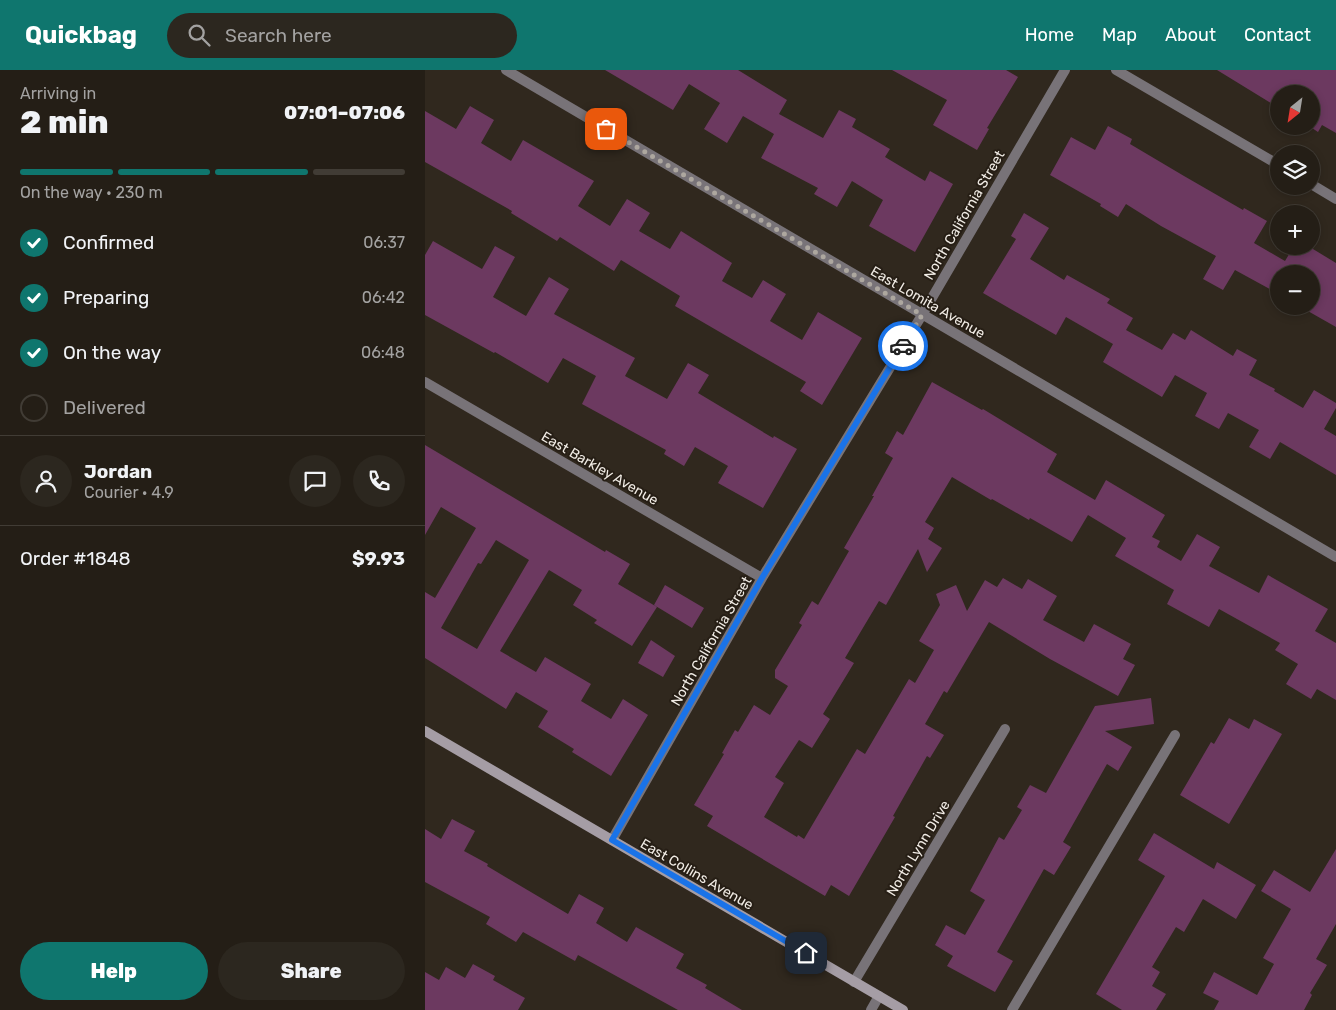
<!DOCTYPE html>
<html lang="en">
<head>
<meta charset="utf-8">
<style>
	:root { --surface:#241e16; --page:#2c271f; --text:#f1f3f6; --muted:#a3a2a1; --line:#413c35; --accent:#0f766e }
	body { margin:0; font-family:Rubik,sans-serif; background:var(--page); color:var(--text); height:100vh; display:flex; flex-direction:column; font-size:19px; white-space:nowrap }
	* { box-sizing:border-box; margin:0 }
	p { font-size:16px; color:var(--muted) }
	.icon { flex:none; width:28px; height:28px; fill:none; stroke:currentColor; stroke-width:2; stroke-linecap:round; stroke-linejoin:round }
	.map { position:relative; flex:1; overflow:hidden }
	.panel { display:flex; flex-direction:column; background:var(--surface); width:425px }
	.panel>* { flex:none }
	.needle { width:32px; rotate:210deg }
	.fabs { position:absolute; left:845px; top:15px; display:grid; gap:10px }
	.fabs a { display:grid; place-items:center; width:50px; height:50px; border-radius:50%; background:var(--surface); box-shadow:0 2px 8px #0003,0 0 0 1px var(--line); font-size:25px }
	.pin { position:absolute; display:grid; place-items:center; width:42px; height:42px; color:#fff; margin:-21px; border-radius:10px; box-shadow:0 2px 8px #0006 }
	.courier { position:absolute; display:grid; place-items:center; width:50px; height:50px; margin:-25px; border:4px solid #1a73e8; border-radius:50%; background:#fff; color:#222; box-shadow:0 1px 6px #0007 }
	.head em { font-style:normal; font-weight:800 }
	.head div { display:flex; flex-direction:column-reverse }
	.head { display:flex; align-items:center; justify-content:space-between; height:85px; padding:0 20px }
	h1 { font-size:32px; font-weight:800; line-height:38px }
	.bar { display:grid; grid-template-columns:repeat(4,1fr); gap:8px 5px; align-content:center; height:60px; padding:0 20px }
	.bar i { height:6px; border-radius:4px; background:var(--line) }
	.bar .on { background:var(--accent) }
	.bar p { grid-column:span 4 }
	.line { display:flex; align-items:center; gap:12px; padding:0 20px; border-top:1px solid var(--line) }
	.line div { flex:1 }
	.round { display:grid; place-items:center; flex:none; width:52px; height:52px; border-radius:26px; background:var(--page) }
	ol { padding:0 20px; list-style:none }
	li { display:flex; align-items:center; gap:15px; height:55px }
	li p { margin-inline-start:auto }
	li .icon { padding:5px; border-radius:50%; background:var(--accent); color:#fff; stroke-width:4 }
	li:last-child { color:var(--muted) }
	li i { width:28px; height:28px; border:2px solid var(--line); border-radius:50% }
	.button { display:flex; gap:10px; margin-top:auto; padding:10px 20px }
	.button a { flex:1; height:58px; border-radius:30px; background:var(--accent); color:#fff; font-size:20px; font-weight:800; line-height:58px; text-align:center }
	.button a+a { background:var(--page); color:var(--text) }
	header { display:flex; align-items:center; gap:30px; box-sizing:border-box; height:70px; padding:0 25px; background:var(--accent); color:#fff }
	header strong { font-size:24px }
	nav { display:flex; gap:28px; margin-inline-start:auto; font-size:18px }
	.search { width:350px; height:45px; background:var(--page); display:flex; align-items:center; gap:12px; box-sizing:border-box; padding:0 18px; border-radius:28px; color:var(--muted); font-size:19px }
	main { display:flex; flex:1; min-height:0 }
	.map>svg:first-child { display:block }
</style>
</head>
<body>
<header>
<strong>Quickbag</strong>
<div class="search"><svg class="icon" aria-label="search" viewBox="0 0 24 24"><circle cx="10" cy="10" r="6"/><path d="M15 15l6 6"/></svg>Search here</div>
<nav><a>Home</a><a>Map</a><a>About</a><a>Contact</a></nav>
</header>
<main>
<section class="panel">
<div class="head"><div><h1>2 min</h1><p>Arriving in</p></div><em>07:01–07:06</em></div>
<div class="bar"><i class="on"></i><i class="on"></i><i class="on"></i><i></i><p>On the way · 230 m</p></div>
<ol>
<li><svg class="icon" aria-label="check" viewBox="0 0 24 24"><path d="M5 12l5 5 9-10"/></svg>Confirmed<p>06:37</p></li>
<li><svg class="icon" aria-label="check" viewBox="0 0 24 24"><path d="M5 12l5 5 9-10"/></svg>Preparing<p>06:42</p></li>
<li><svg class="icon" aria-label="check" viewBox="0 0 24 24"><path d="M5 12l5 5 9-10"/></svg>On the way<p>06:48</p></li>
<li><i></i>Delivered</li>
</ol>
<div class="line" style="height:90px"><a class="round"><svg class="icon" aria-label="person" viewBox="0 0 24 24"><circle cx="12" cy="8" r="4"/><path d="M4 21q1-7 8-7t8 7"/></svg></a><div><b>Jordan</b><p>Courier · 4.9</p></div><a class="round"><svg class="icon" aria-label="chat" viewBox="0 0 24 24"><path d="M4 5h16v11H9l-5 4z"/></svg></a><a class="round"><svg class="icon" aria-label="phone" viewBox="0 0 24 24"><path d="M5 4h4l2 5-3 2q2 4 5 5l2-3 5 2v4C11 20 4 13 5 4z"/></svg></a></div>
<div class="line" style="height:65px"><div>Order #1848</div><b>$9.93</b></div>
<div class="button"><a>Help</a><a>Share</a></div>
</section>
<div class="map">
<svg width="911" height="940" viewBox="0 0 911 940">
	<rect width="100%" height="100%" fill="#30281e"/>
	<path fill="#6c3960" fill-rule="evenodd" d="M 180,0 L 313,0 L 362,30 L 354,44 L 398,68 L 414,40 L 431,49 L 427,57 L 465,79 L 460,87 L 500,111 L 505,101 L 528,114 L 490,182 L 444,156 L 458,130 L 427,111 L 412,137 L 389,124 L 393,118 L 336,88 L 349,64 L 318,46 L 302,73 L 279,59 L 295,33 L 264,14 L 248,40 Z
		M 467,0 L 581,0 L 593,7 L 562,58 L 564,59 L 552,80 L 508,55 L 522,30 Z
		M 792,0 L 911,0 L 911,63 L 897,55 L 893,62 L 884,56 L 886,56 L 886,24 L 854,24 L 854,38 Z
		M 45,36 L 69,50 L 56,73 L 86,91 L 98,70 L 169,111 L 153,136 L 185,156 L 202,129 L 225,143 L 214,161 L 245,179 L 256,161 L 307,193 L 297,211 L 327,228 L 338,210 L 361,224 L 345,251 L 377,270 L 393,242 L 437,268 L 397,335 L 375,321 L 381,312 L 250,236 L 255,226 L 196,190 L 189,201 L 135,167 L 132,171 L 86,143 L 87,141 L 0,92 L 0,41 L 31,59 Z
		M 683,56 L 707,69 L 705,74 L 759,106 L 818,140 L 819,138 L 842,151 L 829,173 L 860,191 L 869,176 L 883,176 L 911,193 L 911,257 L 874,236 L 886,236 L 886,204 L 854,204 L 854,224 L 810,200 L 798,220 L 778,209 L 791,186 L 736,156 L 701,134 L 693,147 L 675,136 L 676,134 L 625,105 L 646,67 L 670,80 Z
		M 599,143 L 624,158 L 605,189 L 639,210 L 642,205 L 685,229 L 682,233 L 708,248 L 701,260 L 737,280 L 748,263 L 760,270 L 766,260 L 808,286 L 812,279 L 832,290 L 824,305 L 850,319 L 849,321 L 878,338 L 889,320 L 911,333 L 911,338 L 899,359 L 911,366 L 911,405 L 855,372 L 845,389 L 824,377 L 834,360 L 803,343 L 794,359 L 770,346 L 782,323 L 750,305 L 737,327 L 678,292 L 688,274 L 641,247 L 631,265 L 558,223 L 591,169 L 586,166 Z
		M 8,171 L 57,199 L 70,176 L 90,187 L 68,227 L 101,246 L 124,207 L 144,219 L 129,244 L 210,288 L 200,306 L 242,329 L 263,293 L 284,305 L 273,323 L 348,368 L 349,366 L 372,379 L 338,438 L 293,413 L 303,396 L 270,377 L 259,396 L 239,384 L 241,380 L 157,334 L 171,306 L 138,288 L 123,313 L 70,282 L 69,283 L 0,245 L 0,185 Z
		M 507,312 L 557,340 L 558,339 L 632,384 L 622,402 L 670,430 L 681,410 L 740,445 L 727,467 L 735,471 L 732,477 L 756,491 L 772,464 L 795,477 L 784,496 L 834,523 L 843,505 L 903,539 L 890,561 L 911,573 L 911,630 L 892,619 L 886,629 L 861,614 L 873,594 L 850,580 L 855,573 L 794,539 L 784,557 L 742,534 L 749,520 L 690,486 L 701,468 L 663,445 L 647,472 L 605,448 L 604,450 L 567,429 L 566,430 L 527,407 L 500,452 L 509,458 L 503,469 L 517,478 L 502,502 L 493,479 L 461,535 L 454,531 L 420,588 L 429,593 L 398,644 L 405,649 L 387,678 L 374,670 L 350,707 L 359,713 L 339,747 L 372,767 L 373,765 L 379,769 L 432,679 L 440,684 L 484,609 L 490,613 L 509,580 L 494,571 L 515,535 L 511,524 L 531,515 L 542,541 L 560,510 L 572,517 L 578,508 L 597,519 L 603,509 L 632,526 L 618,550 L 659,572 L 669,554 L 706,574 L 698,589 L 710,595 L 693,626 L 625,589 L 564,552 L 522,623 L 519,621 L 500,654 L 519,665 L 505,688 L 502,686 L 468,746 L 470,747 L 424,826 L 406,815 L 400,826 L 282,756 L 288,746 L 269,735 L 299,684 L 297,683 L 310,660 L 313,662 L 329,635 L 345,645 L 363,616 L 350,608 L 350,600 L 377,555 L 374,553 L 387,531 L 393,535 L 424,481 L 419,478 L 449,426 L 447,426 L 468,388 L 460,383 L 472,361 L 478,365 Z
		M 0,375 L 180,482 L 181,480 L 205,494 L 193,514 L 232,537 L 207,576 L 169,553 L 172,550 L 148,535 L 157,520 L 124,500 L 75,581 L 111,602 L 120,587 L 166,614 L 156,631 L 186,649 L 198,629 L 223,645 L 186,706 L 147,682 L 149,679 L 113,657 L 123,641 L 91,622 L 81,639 L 0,588 L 0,522 L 10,528 L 51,458 L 16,437 L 0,465 ZM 71,470 L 104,490 L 52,579 L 16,558 L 53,493 L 56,494 Z
		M 240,515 L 279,538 L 267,558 L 229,535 Z
		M 226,570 L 250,586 L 238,607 L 213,593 Z
		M 726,628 L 729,654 L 680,661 L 707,677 L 693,701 L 682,694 L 638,772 L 646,777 L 629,805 L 619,799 L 572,882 L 588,891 L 570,922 L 522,896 L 528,886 L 510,875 L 521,855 L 540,865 L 560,830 L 545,821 L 574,767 L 579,770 L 597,740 L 592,737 L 605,715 L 621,723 L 670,636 Z
		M 804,648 L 824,659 L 829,649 L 857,664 L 804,754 L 755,725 L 786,672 L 789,674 Z
		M 27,749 L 50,761 L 39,781 L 63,794 L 62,796 L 143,844 L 154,824 L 179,838 L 171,853 L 202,872 L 211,857 L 259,884 L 251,898 L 282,915 L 280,918 L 317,940 L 253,940 L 153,885 L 150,891 L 98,862 L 91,872 L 61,854 L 65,847 L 0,812 L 0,759 L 16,769 Z
		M 729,763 L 789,799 L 792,792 L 831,815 L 811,849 L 778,829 L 759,862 L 751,857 L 727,897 L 735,902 L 727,916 L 741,924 L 731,940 L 697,940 L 671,924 L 740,806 L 713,790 Z
		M 911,779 L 911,854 L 891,889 L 902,895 L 885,923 L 887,925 L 879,940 L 789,940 L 794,931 L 778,923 L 789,902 L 832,925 L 849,894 L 838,888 L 866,839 L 836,821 L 849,800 L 885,822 Z
		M 48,894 L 70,906 L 68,910 L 100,928 L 93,940 L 0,940 L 0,902 L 14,910 L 21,897 L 40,908 Z"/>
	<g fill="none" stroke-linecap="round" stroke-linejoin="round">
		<path stroke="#787378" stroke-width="10" d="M 81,0 L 911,487
			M 691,0 L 854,95
			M 886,114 L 911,129
			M 0,312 L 337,508
			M 187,770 L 337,508 L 497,245 L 640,0
			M 429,912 L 580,659
			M 446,940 L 454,926
			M 587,940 L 750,665"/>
		<path stroke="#a59da5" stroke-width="10" d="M 0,661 L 478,940"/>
	</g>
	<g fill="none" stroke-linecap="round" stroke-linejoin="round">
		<path stroke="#ada79f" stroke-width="5" stroke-dasharray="0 9" d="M 181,59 L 497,245 L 478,276"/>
		<path stroke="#1a73e8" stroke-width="6" d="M 381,883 L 187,770 L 337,508 L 478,276"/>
	</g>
	<g text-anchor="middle" stroke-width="4" stroke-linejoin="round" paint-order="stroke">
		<g font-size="14" fill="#f1ece5" stroke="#261e15">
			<text transform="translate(539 145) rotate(-60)" y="5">North California Street</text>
			<text transform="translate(503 232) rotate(30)" y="5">East Lomita Avenue</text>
			<text transform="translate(175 398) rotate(30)" y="5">East Barkley Avenue</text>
			<text transform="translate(286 571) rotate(-60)" y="5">North California Street</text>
			<text transform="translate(493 778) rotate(-59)" y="5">North Lynn Drive</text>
			<text transform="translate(272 804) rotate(30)" y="5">East Collins Avenue</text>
		</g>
	</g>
</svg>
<div class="fabs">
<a><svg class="needle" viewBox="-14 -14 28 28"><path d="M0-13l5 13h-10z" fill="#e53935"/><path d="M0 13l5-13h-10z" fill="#a3a2a1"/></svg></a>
<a><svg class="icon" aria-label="layers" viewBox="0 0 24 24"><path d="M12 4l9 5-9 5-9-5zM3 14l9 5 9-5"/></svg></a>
<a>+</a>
<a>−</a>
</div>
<div class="pin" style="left:181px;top:59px;background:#ea580c"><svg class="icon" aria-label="bag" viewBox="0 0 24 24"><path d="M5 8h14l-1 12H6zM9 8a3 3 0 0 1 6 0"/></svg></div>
<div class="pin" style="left:381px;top:883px;background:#1f2937"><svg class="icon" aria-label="home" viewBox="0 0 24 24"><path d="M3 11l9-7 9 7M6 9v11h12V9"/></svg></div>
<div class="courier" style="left:478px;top:276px"><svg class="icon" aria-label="car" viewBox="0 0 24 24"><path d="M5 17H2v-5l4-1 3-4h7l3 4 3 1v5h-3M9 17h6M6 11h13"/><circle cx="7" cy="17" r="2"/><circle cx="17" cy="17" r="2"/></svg></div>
</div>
</main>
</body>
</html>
